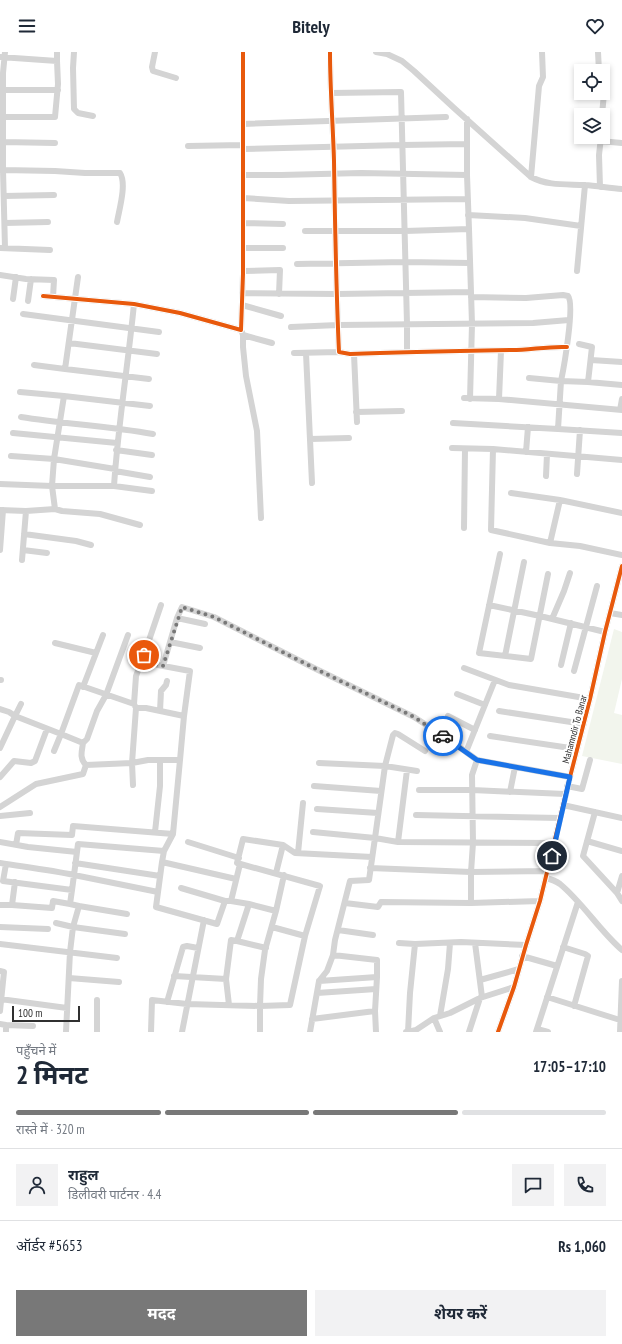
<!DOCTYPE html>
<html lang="hi">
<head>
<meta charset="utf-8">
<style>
	:root { --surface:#fff; --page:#f2f2f3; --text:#1f2937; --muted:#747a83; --line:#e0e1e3; --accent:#787878 }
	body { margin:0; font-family:"PT Sans Narrow","Noto Sans Devanagari",sans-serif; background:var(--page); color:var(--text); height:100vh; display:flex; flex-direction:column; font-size:15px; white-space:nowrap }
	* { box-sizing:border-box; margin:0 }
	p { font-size:13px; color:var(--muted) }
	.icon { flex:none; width:22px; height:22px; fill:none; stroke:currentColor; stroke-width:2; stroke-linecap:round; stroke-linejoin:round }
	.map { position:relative; height:980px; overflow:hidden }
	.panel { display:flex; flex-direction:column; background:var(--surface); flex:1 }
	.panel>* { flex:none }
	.controls { position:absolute; left:574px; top:12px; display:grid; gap:8px }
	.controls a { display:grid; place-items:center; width:36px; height:36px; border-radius:0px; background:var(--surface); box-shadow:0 2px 6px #0003; font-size:20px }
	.scale { position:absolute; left:12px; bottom:10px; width:68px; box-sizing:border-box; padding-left:4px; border:2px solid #303030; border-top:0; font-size:11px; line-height:14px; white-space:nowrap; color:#303030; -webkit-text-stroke:3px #fff; paint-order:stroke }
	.pin { position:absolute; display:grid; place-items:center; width:34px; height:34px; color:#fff; margin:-17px; border:2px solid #fff; border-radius:50%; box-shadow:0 1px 4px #0007 }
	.courier { position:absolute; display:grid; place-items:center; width:40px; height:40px; margin:-20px; border:3px solid #1a73e8; border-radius:50%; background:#fff; color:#222; box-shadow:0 1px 5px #0007 }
	.summary em { font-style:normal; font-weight:700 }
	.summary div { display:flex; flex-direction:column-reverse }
	.summary { display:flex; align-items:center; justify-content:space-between; height:68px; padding:0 16px }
	h1 { font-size:26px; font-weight:700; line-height:30px }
	.bar { display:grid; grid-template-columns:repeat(4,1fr); gap:6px 4px; align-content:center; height:48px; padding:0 16px }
	.bar i { height:5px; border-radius:3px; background:var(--line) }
	.bar .active { background:var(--accent) }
	.bar p { grid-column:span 4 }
	.line { display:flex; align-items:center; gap:10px; padding:0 16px; border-top:1px solid var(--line) }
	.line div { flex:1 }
	.round { display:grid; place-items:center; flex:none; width:42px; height:42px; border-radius:0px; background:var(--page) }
	.primary-button { display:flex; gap:8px; margin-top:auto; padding:8px 16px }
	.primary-button a { flex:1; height:46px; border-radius:0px; background:var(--accent); color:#fff; font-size:16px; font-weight:700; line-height:46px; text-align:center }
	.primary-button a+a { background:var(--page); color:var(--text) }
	header { display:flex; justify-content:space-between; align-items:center; height:52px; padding:0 16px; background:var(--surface); font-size:18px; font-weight:700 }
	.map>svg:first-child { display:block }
</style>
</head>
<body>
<header><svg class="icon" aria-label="menu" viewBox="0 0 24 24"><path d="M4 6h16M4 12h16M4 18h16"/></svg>Bitely<svg class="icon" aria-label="heart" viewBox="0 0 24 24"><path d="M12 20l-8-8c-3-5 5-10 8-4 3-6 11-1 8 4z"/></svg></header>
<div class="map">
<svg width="622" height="980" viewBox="0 0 622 980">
	<rect width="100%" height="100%" fill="#fff"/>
	<path fill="#f2f5ed" d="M 614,577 L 622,580 L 622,627 L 614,661 L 622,663 L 622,712 L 582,704 Z"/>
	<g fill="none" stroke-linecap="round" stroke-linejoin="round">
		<path stroke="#d4d4d4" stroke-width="6" d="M 5,0 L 3,21 L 3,118 L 55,119 L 85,121 L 120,121 C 127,132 119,158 117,170
			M 74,0 L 73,16 L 74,57 L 78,61 L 93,64
			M 155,0 L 152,15 L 153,19 L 176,26
			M 330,0 C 330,37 333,73 334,109 C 335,173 336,237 339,300 L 350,302 C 404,300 458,299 512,298 C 530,298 548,294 567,295
			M 376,0 L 387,2 L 402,9 L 414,19 L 454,56 L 531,125 C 548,134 566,132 585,133 C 597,134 610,136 622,137
			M 598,0 L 599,19
			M 0,5 L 57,9 L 57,0
			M 3,38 L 58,38
			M 331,41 L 401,40 L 407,272 L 407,300
			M 602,63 L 605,30 L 603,25
			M 3,65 L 55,65 L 58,32 L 57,9
			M 467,67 L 467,92
			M 243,72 L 446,65
			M 600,89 L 622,91
			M 3,90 L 55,91
			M 188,94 L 243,93
			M 243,97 L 402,93 L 467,92 L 467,123 L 361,121 L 281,123 L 243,123
			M 0,118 L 3,118 L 5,196
			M 467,123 L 469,177
			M 531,125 L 539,34 L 543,25 L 542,0
			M 600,135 L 599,103 L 601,85
			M 4,144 L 54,143
			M 243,146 L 289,149 L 468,147
			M 468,163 L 525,166 L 581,174
			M 5,171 L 48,170
			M 243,171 L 283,172
			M 305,179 L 405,179 L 469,177 L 472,272 L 470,347
			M 0,196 L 50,198
			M 243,196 L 283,196
			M 297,212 L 405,210 L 470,211
			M 243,219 L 280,218 L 279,242
			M 577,219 L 585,133
			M 0,223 L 26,227 L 54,228 L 53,245
			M 78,225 L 65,317 L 149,327
			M 242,241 L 337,242 L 471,240
			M 43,244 L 134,252 L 180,261 L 241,278 L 243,222 L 243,0
			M 471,245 L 526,246 L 563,243 L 568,244 C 575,252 564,315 561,329 L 588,330 L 592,295 L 579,292
			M 13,247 L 16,225
			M 28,249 L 31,227
			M 242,253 L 281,264
			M 23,262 L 159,280
			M 291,275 L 338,273 L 533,271 L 569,268
			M 242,280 L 243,283 L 272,291
			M 243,283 L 243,295 L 246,324 L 257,379 L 261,466
			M 69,291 L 157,302
			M 294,301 L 339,300
			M 306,301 L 312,431
			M 354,302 L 357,370
			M 591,308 L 622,310
			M 34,313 L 65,317
			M 588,330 L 622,333
			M 20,340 L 64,344
			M 464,346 L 499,347 L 622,358
			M 499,347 L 501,299
			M 620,358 L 622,347
			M 356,360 L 402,359
			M 21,365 C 65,372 109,374 153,382
			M 453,371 L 558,377 L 561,329 L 529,326
			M 558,377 L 622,381
			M 13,381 L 117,391
			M 310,387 L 349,386
			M 452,396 L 493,397 L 622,408
			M 493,397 L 491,478 L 550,491 L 580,494 L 622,503
			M 116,398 L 152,403
			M 526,400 L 528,375
			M 11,404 L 54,407 L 115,417
			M 115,419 L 150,425
			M 577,422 L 580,378
			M 546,424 L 547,402
			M 0,432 L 52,434 L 54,407 L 64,344 L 150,354
			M 114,434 L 152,439
			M 511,441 L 560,448 L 622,461
			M 55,457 L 62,459 L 100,462 L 140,473
			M 0,458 L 26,459 L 55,457 L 52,434 L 114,434 C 118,373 128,313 134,252
			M 464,476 L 465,397
			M 24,482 L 76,489 L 91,493
			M 550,491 L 560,448
			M 0,498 L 3,458
			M 23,498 L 47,501
			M 500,502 L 479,601 L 531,607 L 548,522
			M 22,508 L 26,459
			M 489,553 L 540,564 L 605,580
			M 610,561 L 622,563
			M 177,566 L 182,555 L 214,565 L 314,616 L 414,665 L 451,689 L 477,708
			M 552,567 L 564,539 L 570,521
			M 170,590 L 200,596
			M 55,591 L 96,601
			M 505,604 L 524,510
			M 142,610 L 190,619 L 184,664 L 180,708
			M 561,613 L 571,571
			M 163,614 L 177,566 L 205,572
			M 464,616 L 509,633 L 590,647
			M 574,619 L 597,534
			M 0,628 L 1,628
			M 83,635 L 103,583
			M 457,642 L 485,653
			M 134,652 L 136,624 L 144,603 L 161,553
			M 136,656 L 146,656 L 184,664
			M 0,657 L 9,660 L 15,664 L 21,652
			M 160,659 L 161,639 L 166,633 L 167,629
			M 499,659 L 584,672
			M 448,664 L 475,678
			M 490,684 L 577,697
			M 83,691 L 87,687 L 97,659 L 106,643 L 128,583
			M 0,696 L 15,664 L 61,682 L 79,633 L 134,652 L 136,656 L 132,711 L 86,713 L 83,722 L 36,732 L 0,755
			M 54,699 L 61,682 L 83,691 C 82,699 79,706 86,713
			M 425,699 L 398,682 L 395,681 L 393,683 L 385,714 L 375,786 L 398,790 L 554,791
			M 466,700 L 495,628
			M 319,711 L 385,714 L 417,719
			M 0,725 L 14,709 L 31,711 L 35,709 L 47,677
			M 133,733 L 132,711 L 148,708 L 180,708 L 173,782 L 164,799 L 162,810
			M 314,734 L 381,739
			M 567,734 L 582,737 L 590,708
			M 419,738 L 472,738 L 565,742
			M 510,740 L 515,715
			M 563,753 L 622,766
			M 317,757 L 378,761
			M 595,760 L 583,804 L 617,841 L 622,849
			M 416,763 L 560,766
			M 0,764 L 30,761
			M 155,780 L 160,734 L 160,708
			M 587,789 L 622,799
			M 0,790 L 28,795 L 77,800
			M 188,790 L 239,806
			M 398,790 L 407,718
			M 16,793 L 18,781 L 72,783 L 73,774 L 173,782
			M 164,799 L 78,792 L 74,823 L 158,840 L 156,855 L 217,872 L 225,849 L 231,849 L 240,812
			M 298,801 L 303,751
			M 0,811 C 25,815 49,818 74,823 L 72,838 L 3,829 L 6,812
			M 75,811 L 160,824
			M 370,816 L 471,820 L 473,791 L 472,723 L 477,708 L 570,725
			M 276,821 L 283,793 L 295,801 L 372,805
			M 546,826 C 550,827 556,829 560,832 C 583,851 599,878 622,898
			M 181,836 L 225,849
			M 158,840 L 162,810 L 236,827
			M 617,841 L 622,824
			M 231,849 L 249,852
			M 540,849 L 471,851 L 471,820 L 548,819
			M 345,851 L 378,855 L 381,850 L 471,851
			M 0,853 L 12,853 L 15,830
			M 12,853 L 52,856 L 53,849 L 70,852
			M 79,854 L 127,862
			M 56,871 L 73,875 L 125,882
			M 0,875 L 48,877
			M 272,875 L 305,884
			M 338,878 L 373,883
			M 237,889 L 266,896
			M 399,891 L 415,892
			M 475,891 L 482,945
			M 0,892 L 117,906
			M 563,895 L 585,902 L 588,904 L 574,954
			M 333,903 L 377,908 L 377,925
			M 522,904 L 557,914
			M 0,919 L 4,920 L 0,959
			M 174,924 L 226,927 L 231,888 L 237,889 L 249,852 L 276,859 L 284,823
			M 69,926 L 119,930
			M 226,927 L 229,953
			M 480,928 L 519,917
			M 319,929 L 377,925 L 375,959 L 376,980
			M 317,941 L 376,937
			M 547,945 L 620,968
			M 0,947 L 67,956
			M 97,948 L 97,980
			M 167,950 L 183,895 L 187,894 L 198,896
			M 440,964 L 448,917 L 450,891
			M 434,966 L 440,980
			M 312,967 L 375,959
			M 0,972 L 6,973 L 6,980
			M 6,973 L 33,974
			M 537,977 L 548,980
			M 66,980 L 70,900 L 73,875 L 79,854 L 70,852 L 72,838
			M 151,980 L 152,948 L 187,952 L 260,954 L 261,927 L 265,898 L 276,859
			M 182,980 L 204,868
			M 260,980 L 260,954 L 290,953 L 305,884 L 320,834 L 237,811 L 243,787 L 283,793
			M 310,980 L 319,929 L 327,919 L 333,903 L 335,888 L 350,829 L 369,828 L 375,786 L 313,780
			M 406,980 L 408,980 L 410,941 L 415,892 L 461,890 L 526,893
			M 408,980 L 416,978 L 434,966 L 450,961 L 480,946 L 514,935
			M 469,980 L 480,946
			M 498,980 L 514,935 L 526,893 L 540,849 L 570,725 L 590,647 L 605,580 L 622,514
			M 536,980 L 578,850
			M 620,980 L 622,929"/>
		<g stroke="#fff" stroke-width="6">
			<path id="cycleway" d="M 330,0 C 330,37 333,73 334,109 C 335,173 336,237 339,300 L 350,302 C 404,300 458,299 512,298 C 530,298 548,294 567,295
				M 43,244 L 134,252 L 180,261 L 241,278 L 243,222 L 243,0
				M 498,980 L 514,935 L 526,893 L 540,849 L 570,725 L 590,647 L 605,580 L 622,514"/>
		</g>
		<use href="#cycleway" stroke="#e8590c" stroke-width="4"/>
	</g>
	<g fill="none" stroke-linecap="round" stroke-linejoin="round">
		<path stroke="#787878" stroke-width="4" stroke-dasharray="0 7.2" d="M 144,603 L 142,610 L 163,614 L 182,555 L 214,565 L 314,616 L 414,665 L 443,684"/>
		<path stroke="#1a73e8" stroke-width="5" d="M 443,684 L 477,708 L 570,725 L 552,804"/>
	</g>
	<g text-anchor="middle" stroke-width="4" stroke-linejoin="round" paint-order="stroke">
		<g font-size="10" fill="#303030" stroke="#fff">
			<text transform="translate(574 677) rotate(-75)" y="4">Mahamndir To Banar</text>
		</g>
	</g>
</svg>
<div class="controls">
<a><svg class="icon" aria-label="locate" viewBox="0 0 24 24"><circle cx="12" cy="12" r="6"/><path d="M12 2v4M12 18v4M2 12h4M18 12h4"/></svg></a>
<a><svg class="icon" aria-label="layers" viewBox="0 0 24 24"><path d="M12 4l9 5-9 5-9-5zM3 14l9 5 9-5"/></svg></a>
</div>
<div class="scale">100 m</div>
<div class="pin" style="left:144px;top:603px;background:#ea580c"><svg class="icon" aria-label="bag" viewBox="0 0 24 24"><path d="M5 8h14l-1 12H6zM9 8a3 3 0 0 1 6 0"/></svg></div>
<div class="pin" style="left:552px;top:804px;background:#1f2937"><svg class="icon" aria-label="home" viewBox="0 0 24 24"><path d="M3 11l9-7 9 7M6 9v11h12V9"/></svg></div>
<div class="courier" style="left:443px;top:684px"><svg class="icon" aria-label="car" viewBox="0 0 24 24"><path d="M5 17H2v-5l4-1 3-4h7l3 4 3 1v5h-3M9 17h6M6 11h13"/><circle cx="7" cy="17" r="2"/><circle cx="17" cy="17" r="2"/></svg></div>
</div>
<section class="panel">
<div class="summary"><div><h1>2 मिनट</h1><p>पहुँचने में</p></div><em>17:05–17:10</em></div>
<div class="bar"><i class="active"></i><i class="active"></i><i class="active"></i><i></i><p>रास्ते में · 320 m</p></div>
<div class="line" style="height:72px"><a class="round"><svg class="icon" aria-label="person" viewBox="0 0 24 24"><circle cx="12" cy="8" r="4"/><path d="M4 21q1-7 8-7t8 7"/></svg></a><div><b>राहुल</b><p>डिलीवरी पार्टनर · 4.4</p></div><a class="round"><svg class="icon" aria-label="chat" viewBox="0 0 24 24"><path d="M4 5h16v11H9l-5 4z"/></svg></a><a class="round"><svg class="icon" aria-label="phone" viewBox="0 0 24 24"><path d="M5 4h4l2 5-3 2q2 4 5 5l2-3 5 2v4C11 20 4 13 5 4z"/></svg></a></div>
<div class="line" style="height:52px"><div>ऑर्डर #5653</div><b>Rs 1,060</b></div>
<div class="primary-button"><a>मदद</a><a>शेयर करें</a></div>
</section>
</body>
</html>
